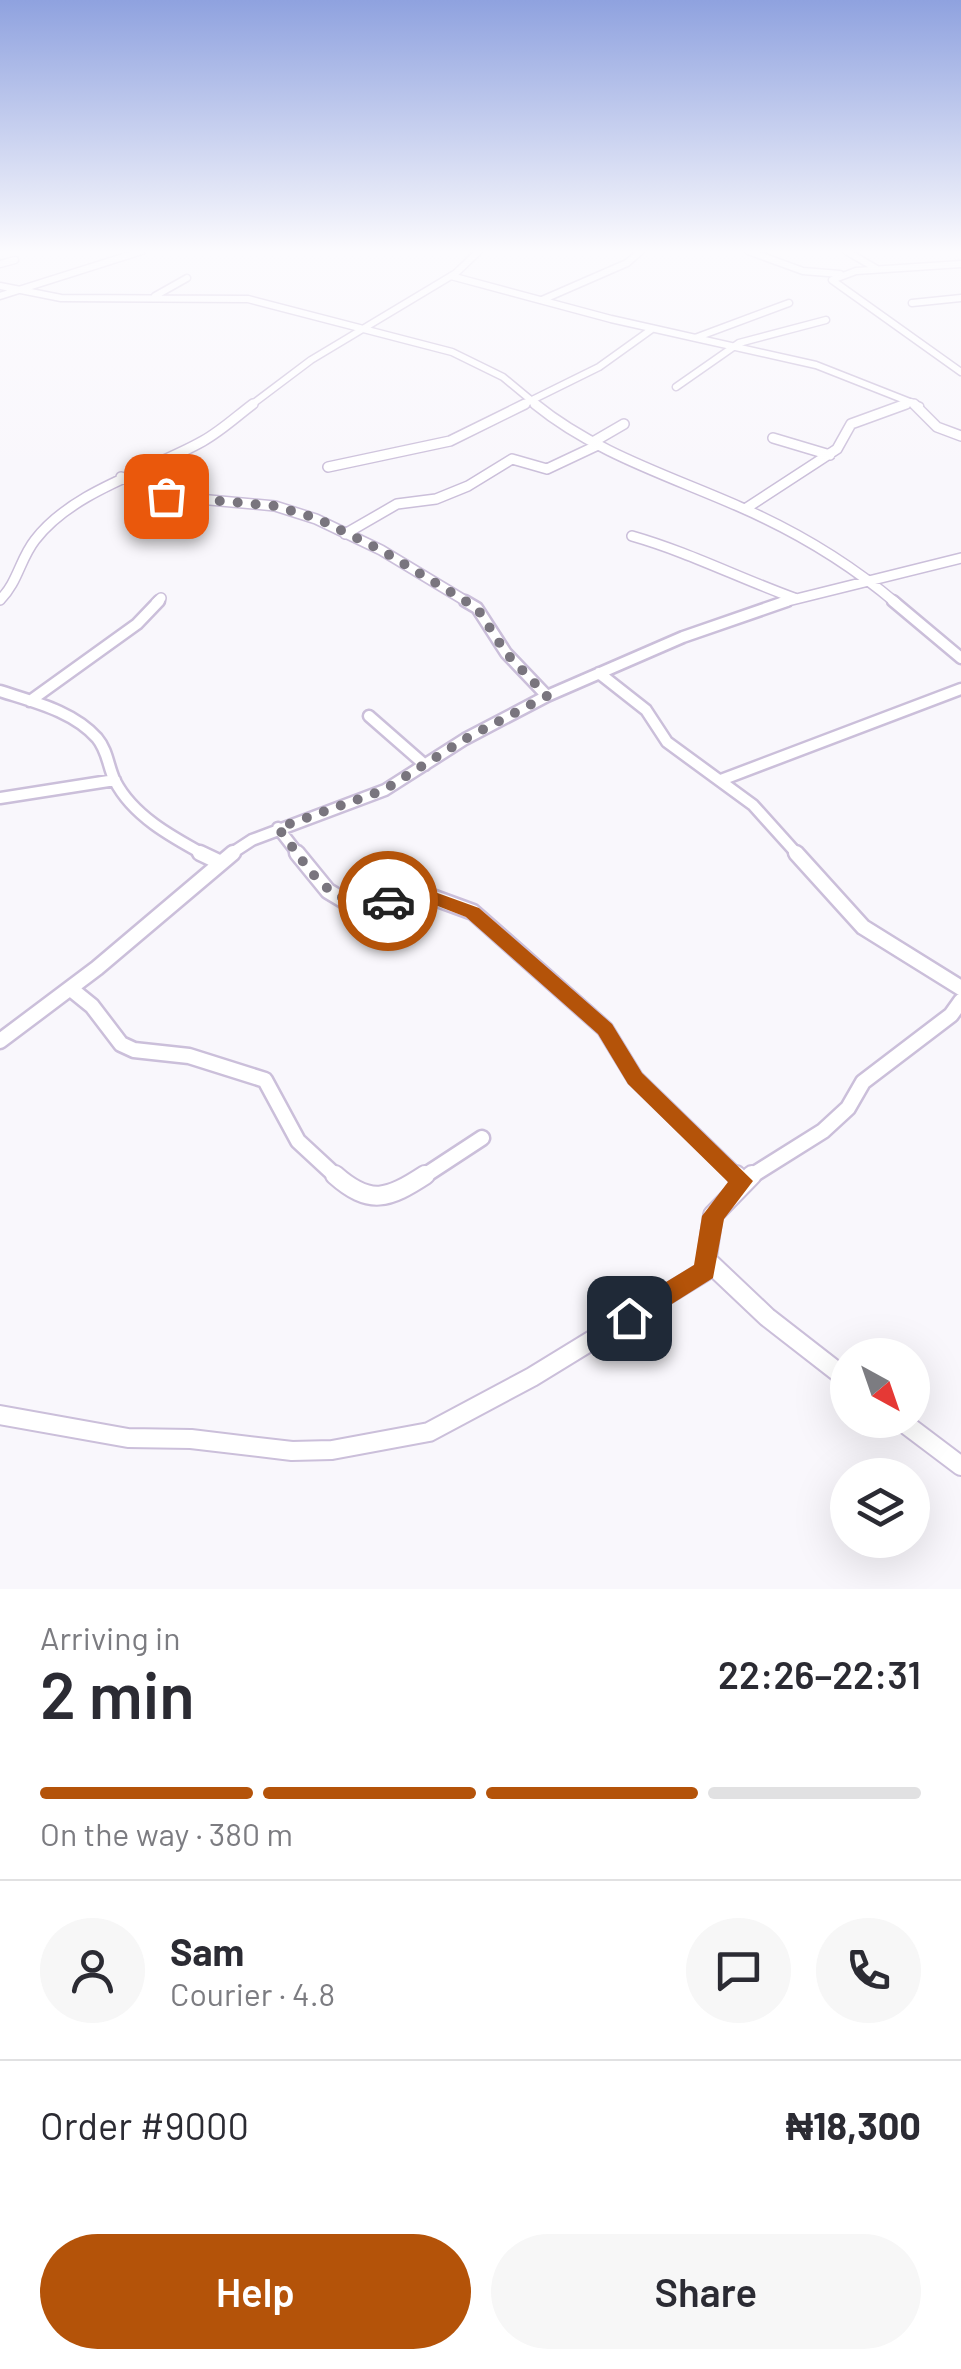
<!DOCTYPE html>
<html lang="en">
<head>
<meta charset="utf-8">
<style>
	:root { --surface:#fff; --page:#f7f7f7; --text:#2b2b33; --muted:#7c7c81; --line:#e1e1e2; --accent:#b45309 }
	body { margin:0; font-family:Barlow,sans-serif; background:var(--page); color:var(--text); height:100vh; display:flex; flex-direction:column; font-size:38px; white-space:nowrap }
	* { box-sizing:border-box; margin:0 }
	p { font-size:32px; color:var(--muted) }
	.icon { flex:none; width:55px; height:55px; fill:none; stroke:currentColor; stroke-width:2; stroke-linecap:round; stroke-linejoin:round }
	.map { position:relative; height:1589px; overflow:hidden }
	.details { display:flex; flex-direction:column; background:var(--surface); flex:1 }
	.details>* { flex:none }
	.needle { width:65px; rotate:140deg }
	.controls { position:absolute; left:830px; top:1338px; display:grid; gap:20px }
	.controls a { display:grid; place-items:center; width:100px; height:100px; border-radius:50%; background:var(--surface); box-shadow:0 10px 40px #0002; font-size:50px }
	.pin { position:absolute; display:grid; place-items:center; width:85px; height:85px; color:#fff; margin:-42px; border-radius:20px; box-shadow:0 5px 15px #0006 }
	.courier { position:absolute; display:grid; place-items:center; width:100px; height:100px; margin:-50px; border:8px solid #b45309; border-radius:50%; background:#fff; color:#222; box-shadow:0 2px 12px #0007 }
	.overview em { font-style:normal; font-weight:600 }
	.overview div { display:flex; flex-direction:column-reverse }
	.overview { display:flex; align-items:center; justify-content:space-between; height:170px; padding:0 40px }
	h1 { font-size:65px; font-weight:600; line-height:75px }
	.bar { display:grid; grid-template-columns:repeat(4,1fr); gap:15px 10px; align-content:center; height:120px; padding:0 40px }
	.bar i { height:12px; border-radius:8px; background:var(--line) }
	.bar .on { background:var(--accent) }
	.bar p { grid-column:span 4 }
	.line { display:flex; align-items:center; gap:25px; padding:0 40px; border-top:2px solid var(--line) }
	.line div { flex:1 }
	.round { display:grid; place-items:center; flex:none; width:105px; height:105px; border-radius:52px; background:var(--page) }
	.button { display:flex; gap:20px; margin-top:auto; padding:20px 40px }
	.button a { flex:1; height:115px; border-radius:60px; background:var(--accent); color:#fff; font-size:40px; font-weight:600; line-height:115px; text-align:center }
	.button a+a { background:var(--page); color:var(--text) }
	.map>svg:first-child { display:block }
</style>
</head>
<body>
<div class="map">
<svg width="961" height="1589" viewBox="0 0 961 1589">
	<rect width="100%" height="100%" fill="#f9f7fc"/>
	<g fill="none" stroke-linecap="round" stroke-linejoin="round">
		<g stroke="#cbbfda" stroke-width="9">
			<path id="street-far4" d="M 748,251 L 803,271 L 840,274
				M 846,251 L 877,269
				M 0,264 L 15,260
				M 961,264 L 856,271 L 832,280 L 961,372
				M 451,276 L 611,319 L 816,365 L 920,406
				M 0,286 L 61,298 L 248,299 L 452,352 L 503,377 L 538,406
				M 0,296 L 142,251
				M 155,296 L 187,278
				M 542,300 L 627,263 L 641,251
				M 912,303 L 961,298
				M 695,338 L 789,303
				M 676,387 L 739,343 L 826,320
				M 250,406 L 311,360 L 456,273 L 479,251
				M 520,406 L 599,367 L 652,329
				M 900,406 L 911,402"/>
		</g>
		<g stroke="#cbbfda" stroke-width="12">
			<path id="street-far3" d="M 535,404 C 595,453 670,476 740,507 C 795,531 850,564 896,603
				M 914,404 L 937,427 L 961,436
				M 773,438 L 830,455
				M 593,442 L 624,424
				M 328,467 L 450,441 L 525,404
				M 121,477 L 166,496 L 275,506 L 316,519 L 381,550 L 469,603
				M 745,509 L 837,449 L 851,424 L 906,404
				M 345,534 L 397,504 L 436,499 L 468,486 L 512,459 L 547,469 L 598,445
				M 632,536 C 688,552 739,578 794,598
				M 0,600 C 18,582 20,559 35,540 C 73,490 152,470 203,441 C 221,431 237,416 253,404
				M 156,603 L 161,598
				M 780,603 L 961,558"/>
		</g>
		<g stroke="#cbbfda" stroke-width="15">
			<path id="street-far2" d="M 465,601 L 477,608 L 506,653 L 547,696
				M 893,601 L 961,658
				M 599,673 L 646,710 L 667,742 L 753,805 L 798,855
				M 0,691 C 34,702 73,711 97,738 C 108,751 108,767 115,781 C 133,816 172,837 205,855
				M 30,701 L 137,624 L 159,601
				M 369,716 L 425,765
				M 721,780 L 961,689
				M 0,798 L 115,780
				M 278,828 L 299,855
				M 229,855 L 252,840 L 385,790 L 465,739 L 547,696 L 683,637 L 787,601"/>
		</g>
		<g stroke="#cbbfda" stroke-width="19">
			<path id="street-far1" d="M 200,853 L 219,862
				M 297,853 L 328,891 L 343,900 L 365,905 L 432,897 L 473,912 L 605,1029 L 635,1078 L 738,1178
				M 796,853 L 863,927 L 961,988
				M 71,989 L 92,1006 L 121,1044 L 134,1050 L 189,1056 L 265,1080 L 298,1141 L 338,1178
				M 0,1041 L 97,968 L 233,853
				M 421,1178 L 482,1138
				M 748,1178 L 823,1131 L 848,1108 L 863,1082 L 951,1015 L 961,1001"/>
		</g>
		<g stroke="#cbbfda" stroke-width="22">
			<path id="street" d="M 335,1175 C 370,1206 388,1199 425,1175
				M 736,1175 L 742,1181
				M 710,1263 L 767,1317 L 848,1380
				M 0,1415 L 128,1438 L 191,1439 L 292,1451 L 332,1450 L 429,1432 L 532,1377 L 705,1271 L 713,1215 L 752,1175
				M 900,1420 L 961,1466"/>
		</g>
		<use href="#street-far4" stroke="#fff" stroke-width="6"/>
		<use href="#street-far3" stroke="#fff" stroke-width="9"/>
		<use href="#street-far2" stroke="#fff" stroke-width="10"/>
		<use href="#street-far1" stroke="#fff" stroke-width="14"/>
		<use href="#street" stroke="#fff" stroke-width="18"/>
	</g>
	<linearGradient id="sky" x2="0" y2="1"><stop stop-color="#8fa2df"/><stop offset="0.53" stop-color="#fcfbfe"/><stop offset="1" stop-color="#fcfbfe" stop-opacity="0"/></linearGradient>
	<rect width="961" height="474" fill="url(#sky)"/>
	<path fill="#b45309" d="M 432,891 L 479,908 L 612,1024 L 642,1073 L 753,1181 L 724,1219 L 713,1278 L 637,1326 L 620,1326 L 617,1318 L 620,1310 L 694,1265 L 702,1216 L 728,1182 L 628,1084 L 598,1034 L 466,917 L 430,903 L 388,907 L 379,901 L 388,895 Z"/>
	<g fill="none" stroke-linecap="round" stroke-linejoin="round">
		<path stroke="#79757e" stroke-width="10" stroke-dasharray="0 18" d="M 166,496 L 275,506 L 316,518 L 381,550 L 477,608 L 506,653 L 547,696 L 465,739 L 384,790 L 278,828 C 311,869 328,913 388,901"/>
	</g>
</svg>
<div class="controls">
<a><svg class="needle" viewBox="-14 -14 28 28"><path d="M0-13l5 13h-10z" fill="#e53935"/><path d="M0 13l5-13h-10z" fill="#7c7c81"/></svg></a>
<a><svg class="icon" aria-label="layers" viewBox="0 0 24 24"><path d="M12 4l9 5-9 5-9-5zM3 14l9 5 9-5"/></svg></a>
</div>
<div class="pin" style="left:166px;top:496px;background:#ea580c"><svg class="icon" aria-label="bag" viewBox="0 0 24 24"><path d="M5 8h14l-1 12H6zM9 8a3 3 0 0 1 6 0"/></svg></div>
<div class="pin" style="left:629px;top:1318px;background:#1f2937"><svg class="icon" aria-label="home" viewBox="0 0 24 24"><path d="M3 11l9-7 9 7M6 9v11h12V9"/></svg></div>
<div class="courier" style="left:388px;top:901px"><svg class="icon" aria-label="car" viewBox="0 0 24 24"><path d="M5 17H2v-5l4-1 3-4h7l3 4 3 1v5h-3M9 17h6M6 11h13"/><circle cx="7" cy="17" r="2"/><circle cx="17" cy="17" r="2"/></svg></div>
</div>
<section class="details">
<div class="overview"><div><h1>2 min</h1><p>Arriving in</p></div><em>22:26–22:31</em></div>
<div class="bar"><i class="on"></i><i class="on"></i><i class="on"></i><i></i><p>On the way · 380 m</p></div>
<div class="line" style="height:180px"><a class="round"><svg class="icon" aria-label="person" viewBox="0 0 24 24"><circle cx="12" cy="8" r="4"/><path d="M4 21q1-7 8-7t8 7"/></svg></a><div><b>Sam</b><p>Courier · 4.8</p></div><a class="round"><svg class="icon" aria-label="chat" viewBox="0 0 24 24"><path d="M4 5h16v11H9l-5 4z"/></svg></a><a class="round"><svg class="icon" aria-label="phone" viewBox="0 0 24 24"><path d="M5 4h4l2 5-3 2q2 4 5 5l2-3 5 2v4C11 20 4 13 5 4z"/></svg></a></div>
<div class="line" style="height:130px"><div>Order #9000</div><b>₦18,300</b></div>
<div class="button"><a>Help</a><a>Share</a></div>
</section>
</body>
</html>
